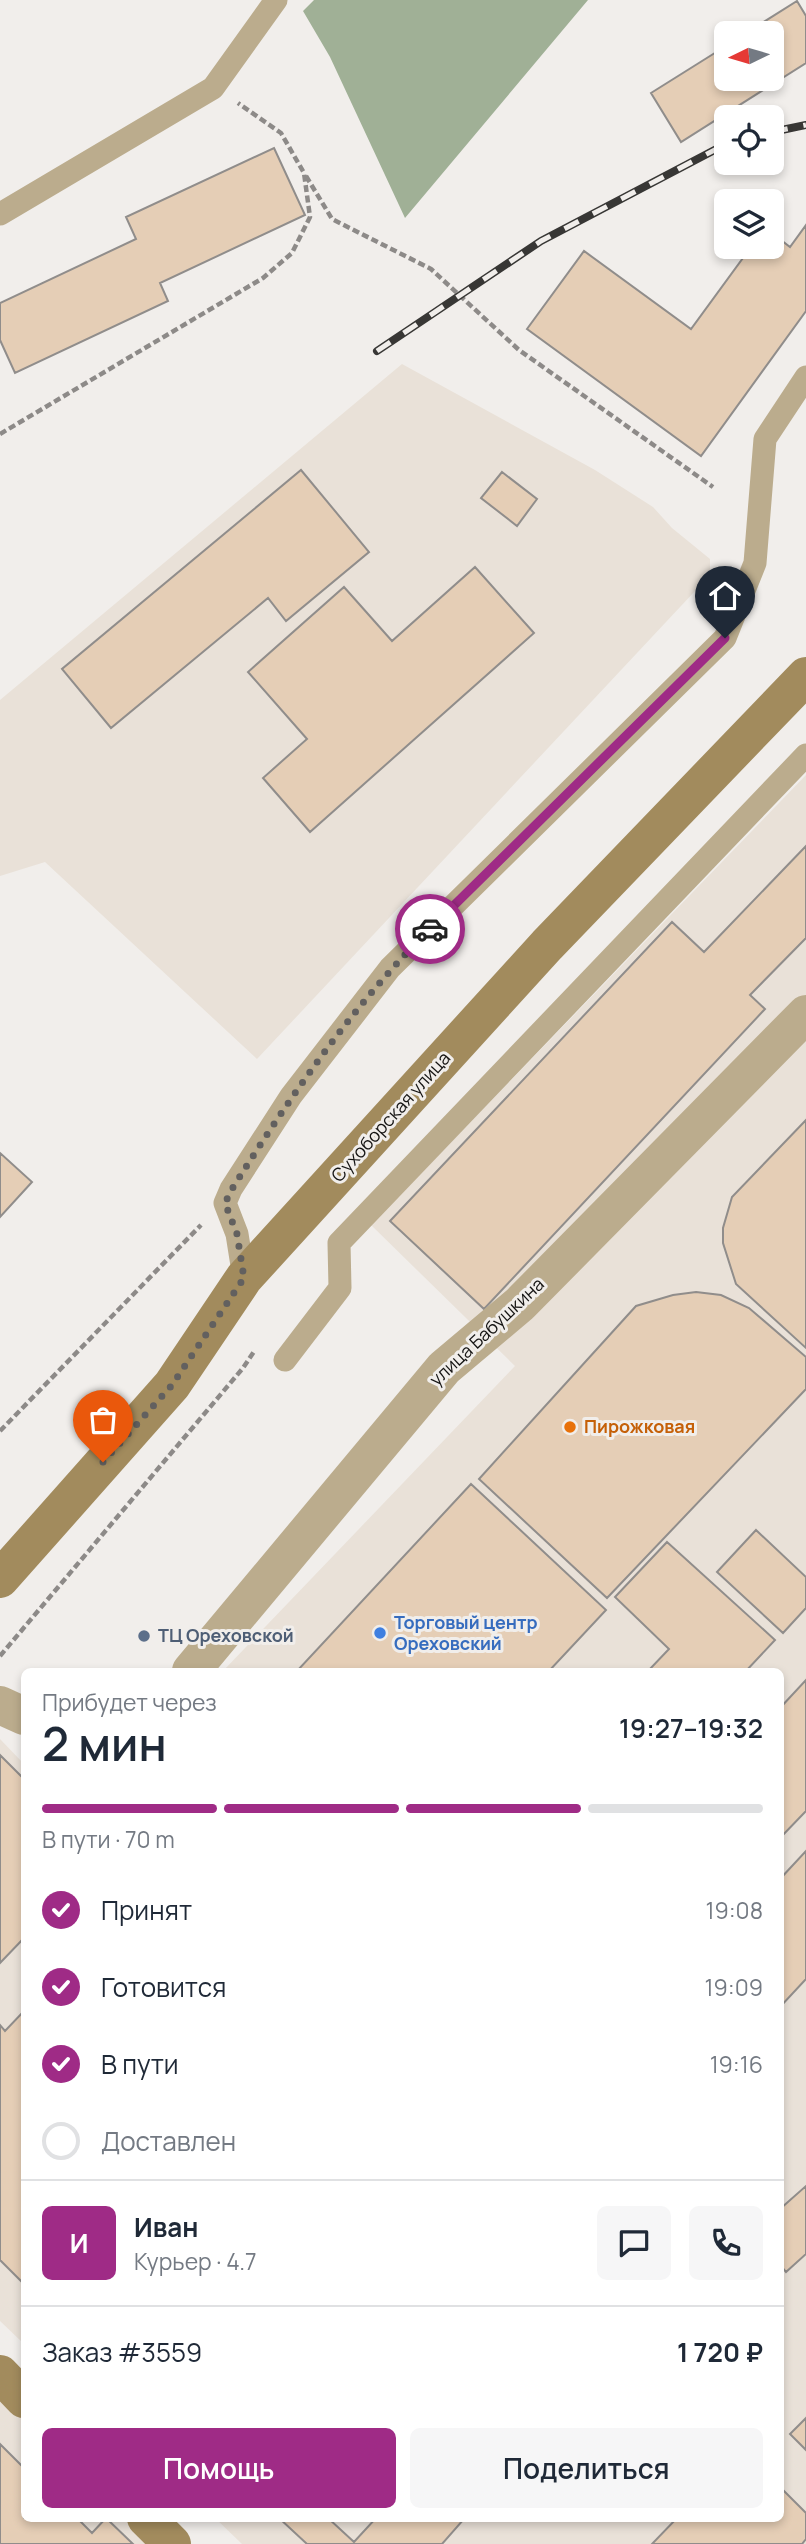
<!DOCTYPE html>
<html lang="ru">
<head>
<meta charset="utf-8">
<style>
	:root { --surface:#fff; --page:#f6f6f7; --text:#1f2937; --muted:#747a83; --line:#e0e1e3; --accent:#9f2b86 }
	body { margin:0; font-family:Manrope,sans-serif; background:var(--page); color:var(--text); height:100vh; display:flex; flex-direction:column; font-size:26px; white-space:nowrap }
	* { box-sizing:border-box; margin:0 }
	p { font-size:23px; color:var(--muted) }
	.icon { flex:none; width:38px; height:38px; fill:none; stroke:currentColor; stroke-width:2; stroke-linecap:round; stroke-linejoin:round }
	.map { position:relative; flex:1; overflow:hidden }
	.sheet { position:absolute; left:21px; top:1668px; width:763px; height:854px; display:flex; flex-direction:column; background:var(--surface); border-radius:10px; box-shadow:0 4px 10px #0003 }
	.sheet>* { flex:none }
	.needle { width:46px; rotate:265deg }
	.tools { position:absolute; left:714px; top:21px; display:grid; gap:14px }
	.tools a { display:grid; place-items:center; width:70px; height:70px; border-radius:10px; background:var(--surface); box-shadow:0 4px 10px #0003; font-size:35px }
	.pin { position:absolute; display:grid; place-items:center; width:60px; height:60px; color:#fff; margin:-72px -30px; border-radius:50% 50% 50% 0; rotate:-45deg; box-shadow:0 0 7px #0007 }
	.pin .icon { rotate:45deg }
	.courier { position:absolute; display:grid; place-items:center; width:70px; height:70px; margin:-35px; border:5px solid #9f2b86; border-radius:50%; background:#fff; color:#222; box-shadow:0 2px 9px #0007 }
	.head em { font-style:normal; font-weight:600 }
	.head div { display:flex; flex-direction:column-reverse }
	.head { display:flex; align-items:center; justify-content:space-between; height:119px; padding:0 21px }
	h1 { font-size:46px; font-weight:600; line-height:52px }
	.bar { display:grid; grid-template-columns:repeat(4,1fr); gap:10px 7px; align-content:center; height:84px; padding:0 21px }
	.bar i { height:9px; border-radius:5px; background:var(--line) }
	.bar .on { background:var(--accent) }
	.bar p { grid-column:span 4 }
	.line { display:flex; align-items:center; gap:18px; padding:0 21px; border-top:2px solid var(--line) }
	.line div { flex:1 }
	.round { display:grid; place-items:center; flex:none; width:74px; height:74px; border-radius:10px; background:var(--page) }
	ol { padding:0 21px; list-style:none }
	li { display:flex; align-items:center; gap:21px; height:77px }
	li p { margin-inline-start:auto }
	li .icon { padding:7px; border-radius:50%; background:var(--accent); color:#fff; stroke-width:4 }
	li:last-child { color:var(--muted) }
	li i { width:38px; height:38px; border:4px solid var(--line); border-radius:50% }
	.cta { display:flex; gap:14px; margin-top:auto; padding:14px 21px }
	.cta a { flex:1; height:80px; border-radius:10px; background:var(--accent); color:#fff; font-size:28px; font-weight:600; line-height:80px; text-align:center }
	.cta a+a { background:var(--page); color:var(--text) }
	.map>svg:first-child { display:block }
</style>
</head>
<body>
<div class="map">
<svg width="806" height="2544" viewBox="0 0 806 2544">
	<rect width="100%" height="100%" fill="#f1eeeb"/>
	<path fill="#e9e1d8" d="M 402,364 L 595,470 L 653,507 L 672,528 L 710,559 L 710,575 L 257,1059 L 45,862 L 0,876 L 0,700 Z
		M 806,775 L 806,2544 L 242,2544 L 215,2518 L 780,2518 L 780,1671 L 223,1671 L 515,1366 L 371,1225 Z
		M 0,1739 L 24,1764 L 24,2344 L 0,2321 Z
		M 0,2396 L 24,2420 L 24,2518 L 124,2518 L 150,2544 L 0,2544 Z"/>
	<path fill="#a0b096" d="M 314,0 L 588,0 L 405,218 L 330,57 L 303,11 Z"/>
	<path fill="#e5ceb6" stroke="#908d8b" stroke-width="2" d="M 797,1 L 806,16 L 806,63 L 681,142 L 651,93 L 726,46 L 726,79 L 772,79 L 772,33 L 746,33 Z
		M 274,148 L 305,215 L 160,283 L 168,301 L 15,373 L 0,340 L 0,303 L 136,239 L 126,217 Z
		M 806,225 L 806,311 L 701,456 L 527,329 L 584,251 L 691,329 L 751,247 L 772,247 L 772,233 L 790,247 Z
		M 301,470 L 369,552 L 286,621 L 268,598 L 111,728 L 62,669 Z
		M 502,472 L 537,499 L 517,526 L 481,498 Z
		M 475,567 L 534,633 L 310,832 L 263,778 L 307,739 L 248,672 L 344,587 L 392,641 Z
		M 806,846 L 806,938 L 750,995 L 765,1009 L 484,1309 L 390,1221 L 672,922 L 704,952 Z
		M 806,1120 L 806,1348 L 736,1284 L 723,1243 L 723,1228 L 732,1197 Z
		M 0,1153 L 32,1182 L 0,1217 Z
		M 696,1292 L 721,1295 L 749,1308 L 806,1357 L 806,1389 L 607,1598 L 479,1479 L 636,1306 L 673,1295 Z
		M 471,1484 L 606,1610 L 549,1671 L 297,1671 Z
		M 756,1530 L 806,1577 L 806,1608 L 783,1633 L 717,1572 Z
		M 667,1542 L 775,1640 L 746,1671 L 648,1671 L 669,1649 L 615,1597 Z
		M 806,1680 L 806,1811 L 780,1838 L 780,1708 Z
		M 0,1755 L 24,1779 L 24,1938 L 0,1963 Z
		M 806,1851 L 806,1979 L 780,2007 L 780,1879 Z
		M 24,2011 L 24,2284 L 0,2260 L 0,2025 L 5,2031 Z
		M 806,2186 L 806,2254 L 786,2272 L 780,2265 L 780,2209 Z
		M 806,2418 L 806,2450 L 790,2434 Z
		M 0,2444 L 24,2468 L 24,2518 L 77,2518 L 92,2533 L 106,2518 L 133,2544 L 0,2544 Z
		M 780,2487 L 806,2513 L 806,2539 L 802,2544 L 652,2544 L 677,2518 L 780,2518 Z
		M 279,2518 L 328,2518 L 354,2542 L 376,2518 L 464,2519 L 442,2544 L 307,2544 Z"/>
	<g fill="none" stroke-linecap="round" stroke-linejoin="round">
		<path stroke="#8d8a88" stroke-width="4.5" stroke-dasharray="7 3.5" stroke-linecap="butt" d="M 306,176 L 332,219 L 431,269 L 519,350 L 713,487
			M 0,434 L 263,278 L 292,253 L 310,217 L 304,173 L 281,133 L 238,103
			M 0,1431 L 201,1225
			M 0,1656 L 243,1368 L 255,1350"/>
		<path stroke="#bbac8d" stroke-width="23" d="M 0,214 L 213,88 L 276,0
			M 244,1278 L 237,1234 L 225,1203 L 231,1189 L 291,1096 L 390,968 L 725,638 L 755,563 L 765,439 L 806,377
			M 285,1360 L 340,1288 L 339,1243 L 806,755"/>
		<path stroke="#bbac8d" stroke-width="38" d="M 191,1671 L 444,1368 L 520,1304 L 806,1014
			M 0,1705 L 24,1716"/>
		<path stroke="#a28b5d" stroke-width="38" d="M 0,1579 L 172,1385 L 244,1278 L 547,945 L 806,676
			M 0,2374 L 24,2399
			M 146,2518 L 172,2544"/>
		<g stroke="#383735" stroke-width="8">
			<path id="rail" d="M 772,132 L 806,125
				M 377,351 L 541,241 L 726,144"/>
		</g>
		<use href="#rail" stroke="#f1eeeb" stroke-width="5" stroke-dasharray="16" stroke-linecap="butt"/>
	</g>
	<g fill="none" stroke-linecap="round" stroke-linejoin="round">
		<path stroke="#62605f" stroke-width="7" stroke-dasharray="0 12.6" d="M 103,1462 L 172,1385 L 244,1278 L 237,1234 L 225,1203 L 232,1189 C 290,1097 352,1006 430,929"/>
		<path stroke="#9f2b86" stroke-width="9" d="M 430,929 L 725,638"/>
	</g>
	<circle fill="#e8710a" stroke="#f1eeeb" stroke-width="2.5" cx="570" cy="1427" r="7"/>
	<circle fill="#3f7fe0" stroke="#f1eeeb" stroke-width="2.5" cx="380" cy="1633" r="7"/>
	<circle fill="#5c6f8a" stroke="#f1eeeb" stroke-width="2.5" cx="144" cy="1636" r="7"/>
	<g text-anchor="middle" stroke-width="6" stroke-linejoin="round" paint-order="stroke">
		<g font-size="18" fill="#151413" stroke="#f1eeeb">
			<text transform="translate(391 1117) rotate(-48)" y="6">Сухоборская улица</text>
			<text transform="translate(487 1332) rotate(-43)" y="6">улица Бабушкина</text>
		</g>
		<g font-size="18" font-weight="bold" fill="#c56008" stroke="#f1eeeb" text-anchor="start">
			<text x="584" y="1433">Пирожковая</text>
		</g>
		<g font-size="18" font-weight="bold" fill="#366cbe" stroke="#f1eeeb" text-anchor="start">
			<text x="394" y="1629">Торговый центр<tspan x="394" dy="21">Ореховский</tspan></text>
		</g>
		<g font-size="18" font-weight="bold" fill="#4e5e75" stroke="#f1eeeb" text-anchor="start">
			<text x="158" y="1642">ТЦ Ореховской</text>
		</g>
	</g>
</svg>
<div class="tools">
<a><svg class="needle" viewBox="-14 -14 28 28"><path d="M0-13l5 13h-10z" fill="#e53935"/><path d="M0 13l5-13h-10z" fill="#747a83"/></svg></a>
<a><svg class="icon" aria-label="locate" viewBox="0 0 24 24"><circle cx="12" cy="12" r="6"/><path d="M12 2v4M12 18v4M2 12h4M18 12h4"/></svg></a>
<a><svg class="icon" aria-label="layers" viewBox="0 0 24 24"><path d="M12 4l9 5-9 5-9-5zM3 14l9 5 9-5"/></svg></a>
</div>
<div class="pin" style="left:103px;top:1462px;background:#ea580c"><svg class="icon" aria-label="bag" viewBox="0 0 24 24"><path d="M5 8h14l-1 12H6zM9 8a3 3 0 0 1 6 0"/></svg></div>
<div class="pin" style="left:725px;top:638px;background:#1f2937"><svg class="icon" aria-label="home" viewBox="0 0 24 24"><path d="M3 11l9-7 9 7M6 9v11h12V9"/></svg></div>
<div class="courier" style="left:430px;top:929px"><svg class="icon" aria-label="car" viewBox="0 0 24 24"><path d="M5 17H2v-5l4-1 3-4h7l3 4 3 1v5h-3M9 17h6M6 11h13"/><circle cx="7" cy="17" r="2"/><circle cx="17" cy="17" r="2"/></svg></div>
<section class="sheet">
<div class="head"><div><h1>2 мин</h1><p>Прибудет через</p></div><em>19:27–19:32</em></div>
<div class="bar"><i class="on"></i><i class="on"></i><i class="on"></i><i></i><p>В пути · 70 m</p></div>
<ol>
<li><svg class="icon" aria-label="check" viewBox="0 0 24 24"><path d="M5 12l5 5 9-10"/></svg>Принят<p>19:08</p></li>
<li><svg class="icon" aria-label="check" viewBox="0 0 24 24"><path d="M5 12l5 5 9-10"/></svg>Готовится<p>19:09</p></li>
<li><svg class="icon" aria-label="check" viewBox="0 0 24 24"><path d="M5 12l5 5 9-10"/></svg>В пути<p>19:16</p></li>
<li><i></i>Доставлен</li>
</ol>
<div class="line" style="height:126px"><b class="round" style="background:var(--accent);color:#fff">И</b><div><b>Иван</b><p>Курьер · 4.7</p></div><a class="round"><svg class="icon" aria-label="chat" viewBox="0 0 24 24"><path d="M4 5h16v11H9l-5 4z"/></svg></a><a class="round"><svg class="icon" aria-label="phone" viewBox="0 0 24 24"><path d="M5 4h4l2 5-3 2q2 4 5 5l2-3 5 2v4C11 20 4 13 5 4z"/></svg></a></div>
<div class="line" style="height:91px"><div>Заказ #3559</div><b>1 720 ₽</b></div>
<div class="cta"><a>Помощь</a><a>Поделиться</a></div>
</section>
</div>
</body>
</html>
